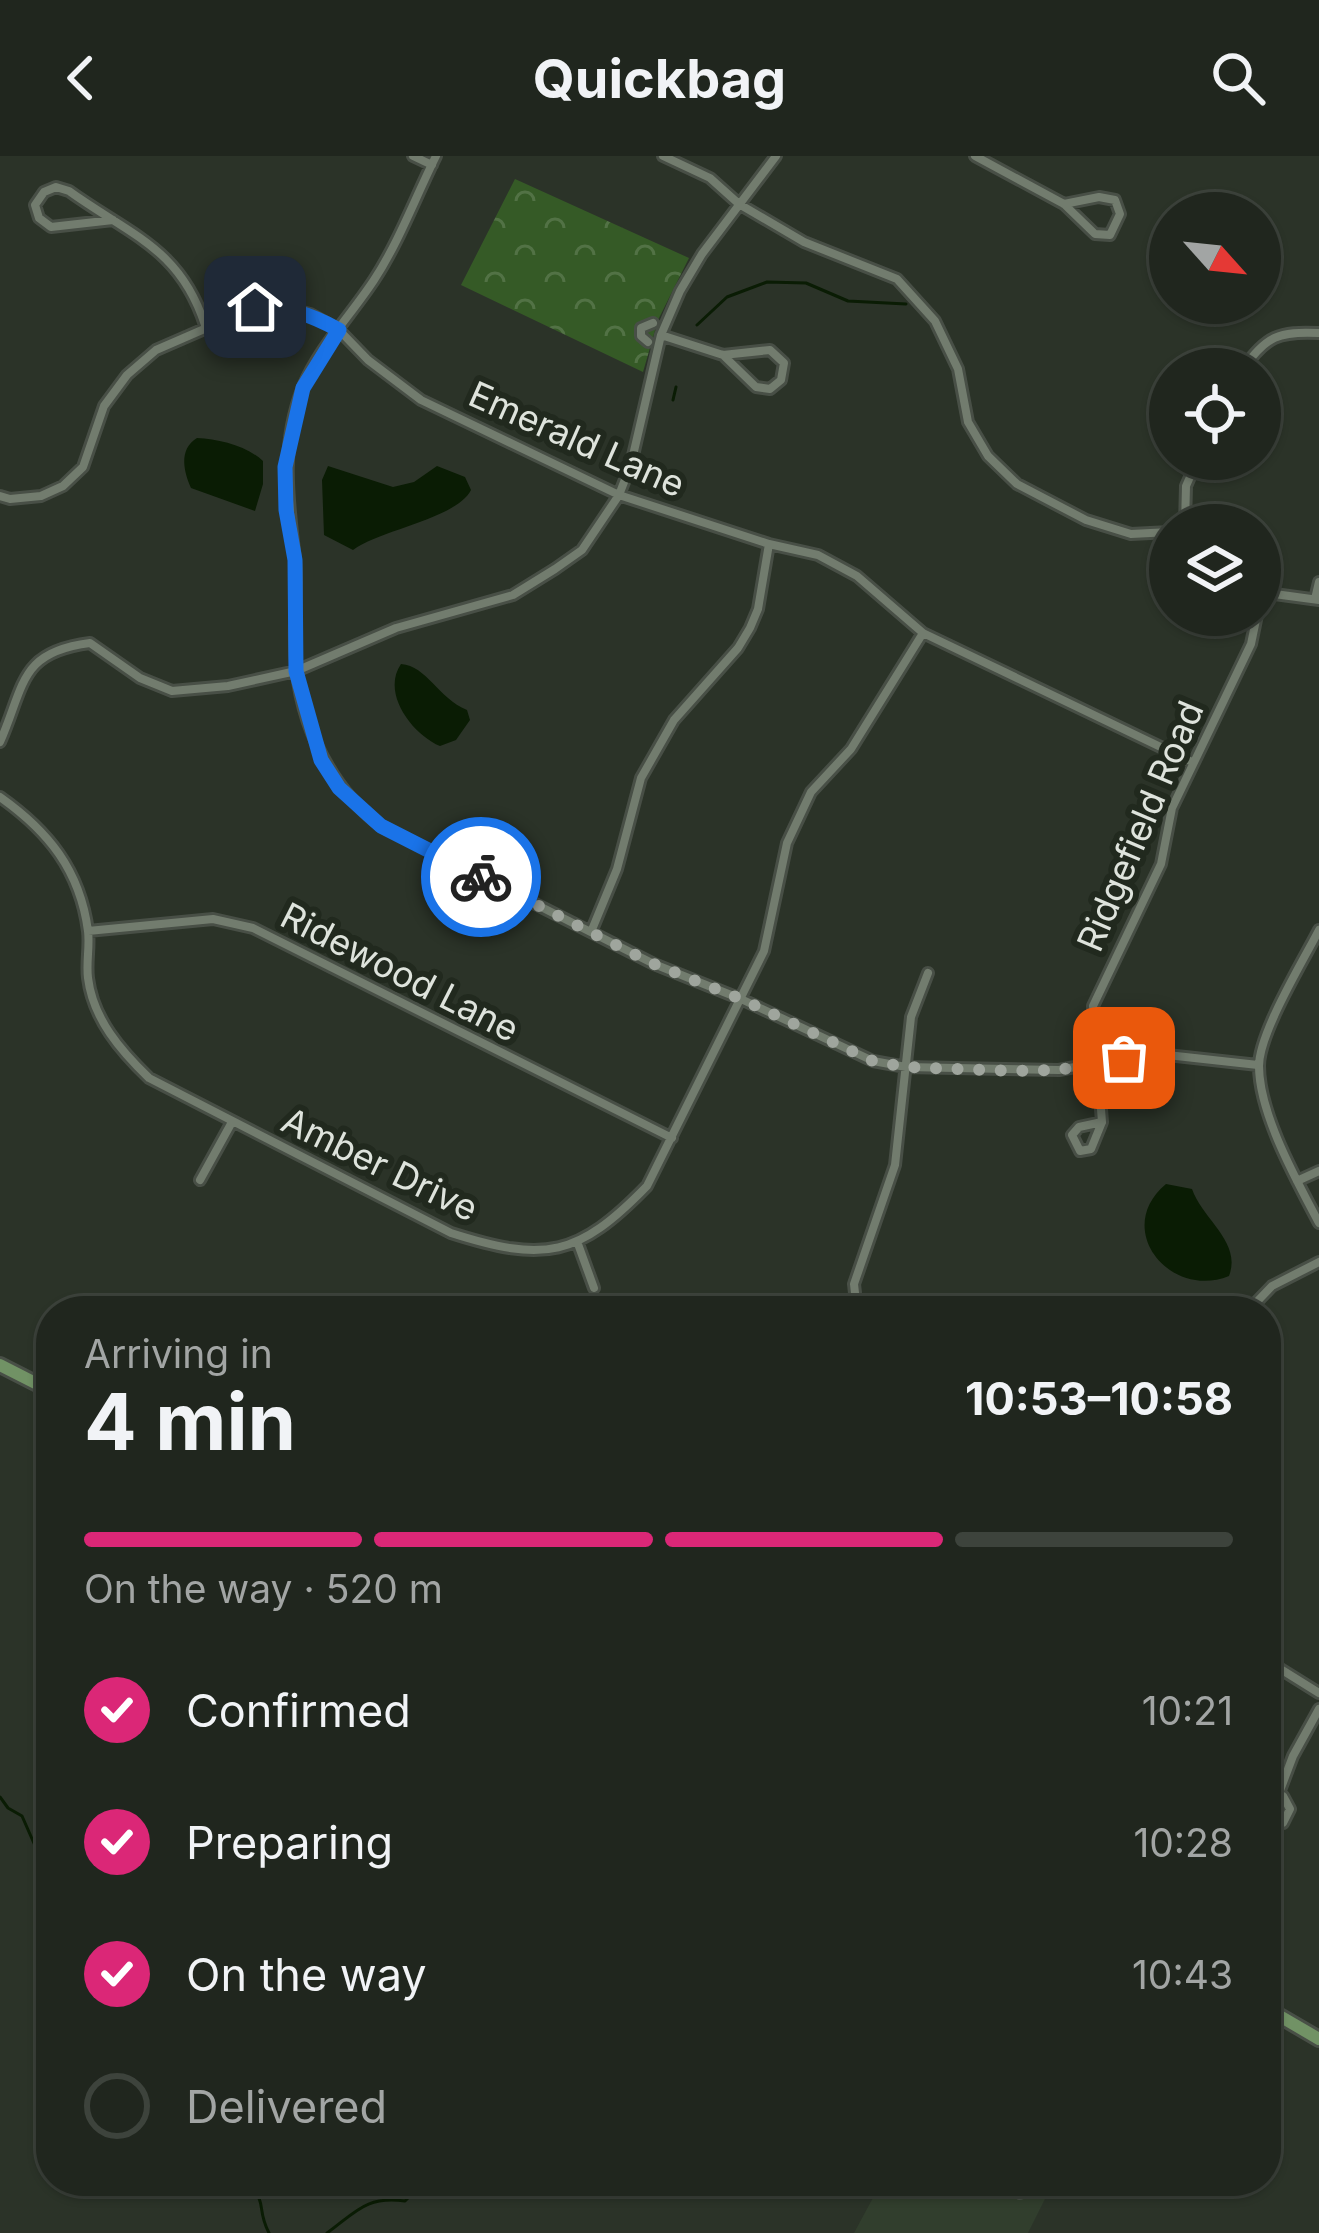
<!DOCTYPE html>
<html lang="en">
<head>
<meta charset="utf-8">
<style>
	:root { --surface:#20261e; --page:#282e27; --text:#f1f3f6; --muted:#a2a5a4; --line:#3d433c; --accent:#db2777 }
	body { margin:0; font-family:Inter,sans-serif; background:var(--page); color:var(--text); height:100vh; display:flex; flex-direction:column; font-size:45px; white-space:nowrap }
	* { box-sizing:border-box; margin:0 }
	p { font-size:39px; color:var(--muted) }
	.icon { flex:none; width:66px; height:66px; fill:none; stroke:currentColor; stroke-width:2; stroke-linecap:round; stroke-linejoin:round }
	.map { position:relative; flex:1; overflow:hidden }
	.side { position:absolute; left:36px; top:1140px; width:1245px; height:900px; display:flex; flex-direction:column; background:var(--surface); border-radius:48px; box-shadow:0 3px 9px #0004,0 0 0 3px var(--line) }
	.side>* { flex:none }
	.needle { width:78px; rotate:117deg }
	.controls { position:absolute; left:1149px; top:36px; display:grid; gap:24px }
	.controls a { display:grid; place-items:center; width:132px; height:132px; border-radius:50%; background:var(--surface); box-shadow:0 3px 9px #0004,0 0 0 3px var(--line); font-size:60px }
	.pin { position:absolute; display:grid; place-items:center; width:102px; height:102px; color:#fff; margin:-51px; border-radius:24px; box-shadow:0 6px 18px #0006 }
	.courier { position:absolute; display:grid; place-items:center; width:120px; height:120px; margin:-60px; border:9px solid #1a73e8; border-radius:50%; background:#fff; color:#222; box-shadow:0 3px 15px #0007 }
	.summary em { font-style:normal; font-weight:700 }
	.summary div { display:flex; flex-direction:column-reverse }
	.summary { display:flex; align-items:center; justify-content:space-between; height:204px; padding:0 48px }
	h1 { font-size:78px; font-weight:700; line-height:90px }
	.bar { display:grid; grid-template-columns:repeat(4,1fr); gap:18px 12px; align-content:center; height:144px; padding:0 48px }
	.bar i { height:15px; border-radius:9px; background:var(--line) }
	.bar .selected { background:var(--accent) }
	.bar p { grid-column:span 4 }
	ol { padding:0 48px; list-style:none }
	li { display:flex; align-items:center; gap:36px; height:132px }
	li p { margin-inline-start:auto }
	li .icon { padding:12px; border-radius:50%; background:var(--accent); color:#fff; stroke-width:4 }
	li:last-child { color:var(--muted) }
	li i { width:66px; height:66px; border:6px solid var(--line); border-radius:50% }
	header { display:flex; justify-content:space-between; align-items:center; height:156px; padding:0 48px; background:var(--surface); font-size:54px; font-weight:700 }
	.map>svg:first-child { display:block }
</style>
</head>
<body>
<header><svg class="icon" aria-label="back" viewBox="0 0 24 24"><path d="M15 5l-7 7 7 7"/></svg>Quickbag<svg class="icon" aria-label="search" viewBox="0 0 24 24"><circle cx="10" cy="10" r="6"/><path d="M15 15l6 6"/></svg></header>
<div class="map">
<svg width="1319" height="2077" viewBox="0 0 1319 2077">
	<defs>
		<pattern id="park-crowns" width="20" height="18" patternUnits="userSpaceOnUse" patternTransform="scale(3)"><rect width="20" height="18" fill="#355a26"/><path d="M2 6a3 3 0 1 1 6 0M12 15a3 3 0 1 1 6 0" fill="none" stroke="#527245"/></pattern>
	</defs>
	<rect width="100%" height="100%" fill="#2b3328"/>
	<path fill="#313e2d" d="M 882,2025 L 1048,2025 L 1050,2033 L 1028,2077 L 854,2077 Z"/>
	<path fill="url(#park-crowns)" d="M 515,23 L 689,102 L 658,164 L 643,216 L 461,129 Z"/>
	<path fill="#0a1c04" d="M 197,282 C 219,283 247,290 263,305 L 263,328 L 255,355 L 191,332 C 183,314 179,293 197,282 Z
		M 328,310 L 393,331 L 414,326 L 437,310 L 465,321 L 471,334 C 456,363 382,373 353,394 L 324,379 L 322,324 Z
		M 401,508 C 427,510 438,542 467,554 L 470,564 L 456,584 L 440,590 C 412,578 381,537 401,508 Z
		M 1166,1028 L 1192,1033 C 1203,1064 1242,1086 1229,1120 C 1170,1144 1112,1073 1166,1028 Z"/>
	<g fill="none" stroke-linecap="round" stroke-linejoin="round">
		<path stroke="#0a1c04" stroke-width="3" d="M 697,169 L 727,141 L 767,126 L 806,127 L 848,145 L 906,148
			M 673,244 L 676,231
			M 0,1641 L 8,1652 L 22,1660 L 51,1726
			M 232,2025 C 274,2040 253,2047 269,2077
			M 327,2077 C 357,2055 366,2040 405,2045 L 413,2037 L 412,2025"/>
		<g stroke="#484f46" stroke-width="14">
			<path id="minor" d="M 413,0 L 432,9
				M 436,0 C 416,40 399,86 374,124 C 351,159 319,192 303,231 C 280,290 288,343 295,403 C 298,431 294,458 295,486 C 295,557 325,628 381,670 L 654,808 L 741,843 L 873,905 L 906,911 L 1059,914 L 1149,897 L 1258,909
				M 663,0 L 710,22 L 739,48 L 804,86 L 897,123 L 935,165 L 958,213 L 968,266 L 988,300 L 1017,328 L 1086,364 L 1131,378 L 1170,376
				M 975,0 L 1064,48 L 1095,78 L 1110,79 L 1120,58 L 1115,44 L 1099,41 L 1064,48
				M 113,64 L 51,71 L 39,62 L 35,49 L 44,36 L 56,31 L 69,35 C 130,79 180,92 205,169
				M 661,179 L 723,199 L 770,194 L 784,207 L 781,224 L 770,233 L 756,231 L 723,199
				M 648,186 L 641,180 L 641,172 L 653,167
				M 1243,213 C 1266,180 1279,175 1319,177
				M 0,340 L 10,343 L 41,340 L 63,330 L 83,311 L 104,250 L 127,219 L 156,194 L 255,151 L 283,151 L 310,158 L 339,174 L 368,204 L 421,244 L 619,339 L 769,388 L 818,399 L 857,420 L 923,477 L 1192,606
				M 1185,369 L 1186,330 L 1198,303
				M 1260,436 L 1319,444
				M 1315,443 L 1319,426
				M 0,586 C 25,529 19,496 90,487 L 140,522 L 172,535 L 228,530 L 296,515 L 396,472 L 513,439 L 555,413 L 582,394 L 619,339 L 631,308 L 661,179 L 680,135 L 702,98 L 776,0
				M 0,641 C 48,675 80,714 88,775 C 90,790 86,806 88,822 C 93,863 121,895 149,922 L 451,1077 C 545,1107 578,1101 647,1030 L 764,795 L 787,687 L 811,636 L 851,593 L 923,477
				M 1319,774 C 1303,805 1259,877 1259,910 C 1259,958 1297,1025 1319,1067
				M 88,775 L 213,763 L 253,772 L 672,982
				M 591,776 L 617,713 L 641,622 L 674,564 L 738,492 L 750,472 L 758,453 L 769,388
				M 1102,966 L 1079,971 L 1072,979 L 1080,995 L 1091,993 L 1102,966 L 1093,850 L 1161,708 L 1172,652 L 1251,488 L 1257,459
				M 200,1024 L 232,966
				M 1297,1025 L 1319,1015
				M 578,1088 L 594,1132
				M 857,1155 L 854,1128 L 895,1009 L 911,861 L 928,817
				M 1248,1155 L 1272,1130 L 1319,1106
				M 1266,1504 L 1319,1537
				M 1279,1637 L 1293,1600 L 1319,1553
				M 1266,1638 L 1283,1640 L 1290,1653 L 1283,1667 L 1266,1668
				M 1020,2037 L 1024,2025"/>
		</g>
		<g stroke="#484f46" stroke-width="18">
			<path id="primary" d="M 0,1209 L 51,1235
				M 1266,1852 L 1319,1883"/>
		</g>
		<use href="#minor" stroke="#727c6e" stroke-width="8"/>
		<use href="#primary" stroke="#719265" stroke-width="12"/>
	</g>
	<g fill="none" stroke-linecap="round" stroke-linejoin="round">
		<path stroke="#9fa59d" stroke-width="12" stroke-dasharray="0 21.6" d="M 481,721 L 654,808 L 741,843 L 873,905 L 906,911 L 1011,915 L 1059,914 L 1124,902"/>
		<path stroke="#1a73e8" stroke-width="15" d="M 255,151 C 288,151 310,158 339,174 L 303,232 L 285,311 L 286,354 L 295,404 L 296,515 L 321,604 L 339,632 L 381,670 L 481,721"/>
	</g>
	<g text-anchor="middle" stroke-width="12" stroke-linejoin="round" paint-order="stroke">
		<g font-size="36" fill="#dee3dc" stroke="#21291e">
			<text transform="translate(577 283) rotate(24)" y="13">Emerald Lane</text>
			<text transform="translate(1140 670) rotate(-67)" y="13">Ridgefield Road</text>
			<text transform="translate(400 816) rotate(27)" y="13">Ridewood Lane</text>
			<text transform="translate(380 1008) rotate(26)" y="13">Amber Drive</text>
		</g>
	</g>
</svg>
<div class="controls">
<a><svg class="needle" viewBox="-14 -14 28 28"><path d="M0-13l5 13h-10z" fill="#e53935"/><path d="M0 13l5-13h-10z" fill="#a2a5a4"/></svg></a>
<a><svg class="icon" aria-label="locate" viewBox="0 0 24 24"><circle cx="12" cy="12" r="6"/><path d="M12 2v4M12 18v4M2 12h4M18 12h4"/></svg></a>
<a><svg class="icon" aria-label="layers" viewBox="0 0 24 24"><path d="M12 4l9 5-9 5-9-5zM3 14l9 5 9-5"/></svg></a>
</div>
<div class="pin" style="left:1124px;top:902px;background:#ea580c"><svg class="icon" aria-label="bag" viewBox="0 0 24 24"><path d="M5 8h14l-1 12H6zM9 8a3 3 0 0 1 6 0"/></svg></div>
<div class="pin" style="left:255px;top:151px;background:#1f2937"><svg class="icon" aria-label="home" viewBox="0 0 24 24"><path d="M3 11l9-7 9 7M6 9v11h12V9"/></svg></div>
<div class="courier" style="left:481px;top:721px"><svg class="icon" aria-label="bike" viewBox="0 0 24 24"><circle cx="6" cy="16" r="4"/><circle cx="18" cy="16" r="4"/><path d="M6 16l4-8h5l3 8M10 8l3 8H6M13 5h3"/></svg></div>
<section class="side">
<div class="summary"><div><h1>4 min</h1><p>Arriving in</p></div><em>10:53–10:58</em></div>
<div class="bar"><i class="selected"></i><i class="selected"></i><i class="selected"></i><i></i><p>On the way · 520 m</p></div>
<ol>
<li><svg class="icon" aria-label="check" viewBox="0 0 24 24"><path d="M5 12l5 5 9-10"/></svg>Confirmed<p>10:21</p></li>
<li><svg class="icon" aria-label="check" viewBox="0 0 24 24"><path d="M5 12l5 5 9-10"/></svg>Preparing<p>10:28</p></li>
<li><svg class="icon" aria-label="check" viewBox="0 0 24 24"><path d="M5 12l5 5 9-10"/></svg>On the way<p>10:43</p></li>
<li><i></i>Delivered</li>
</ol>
</section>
</div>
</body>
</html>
